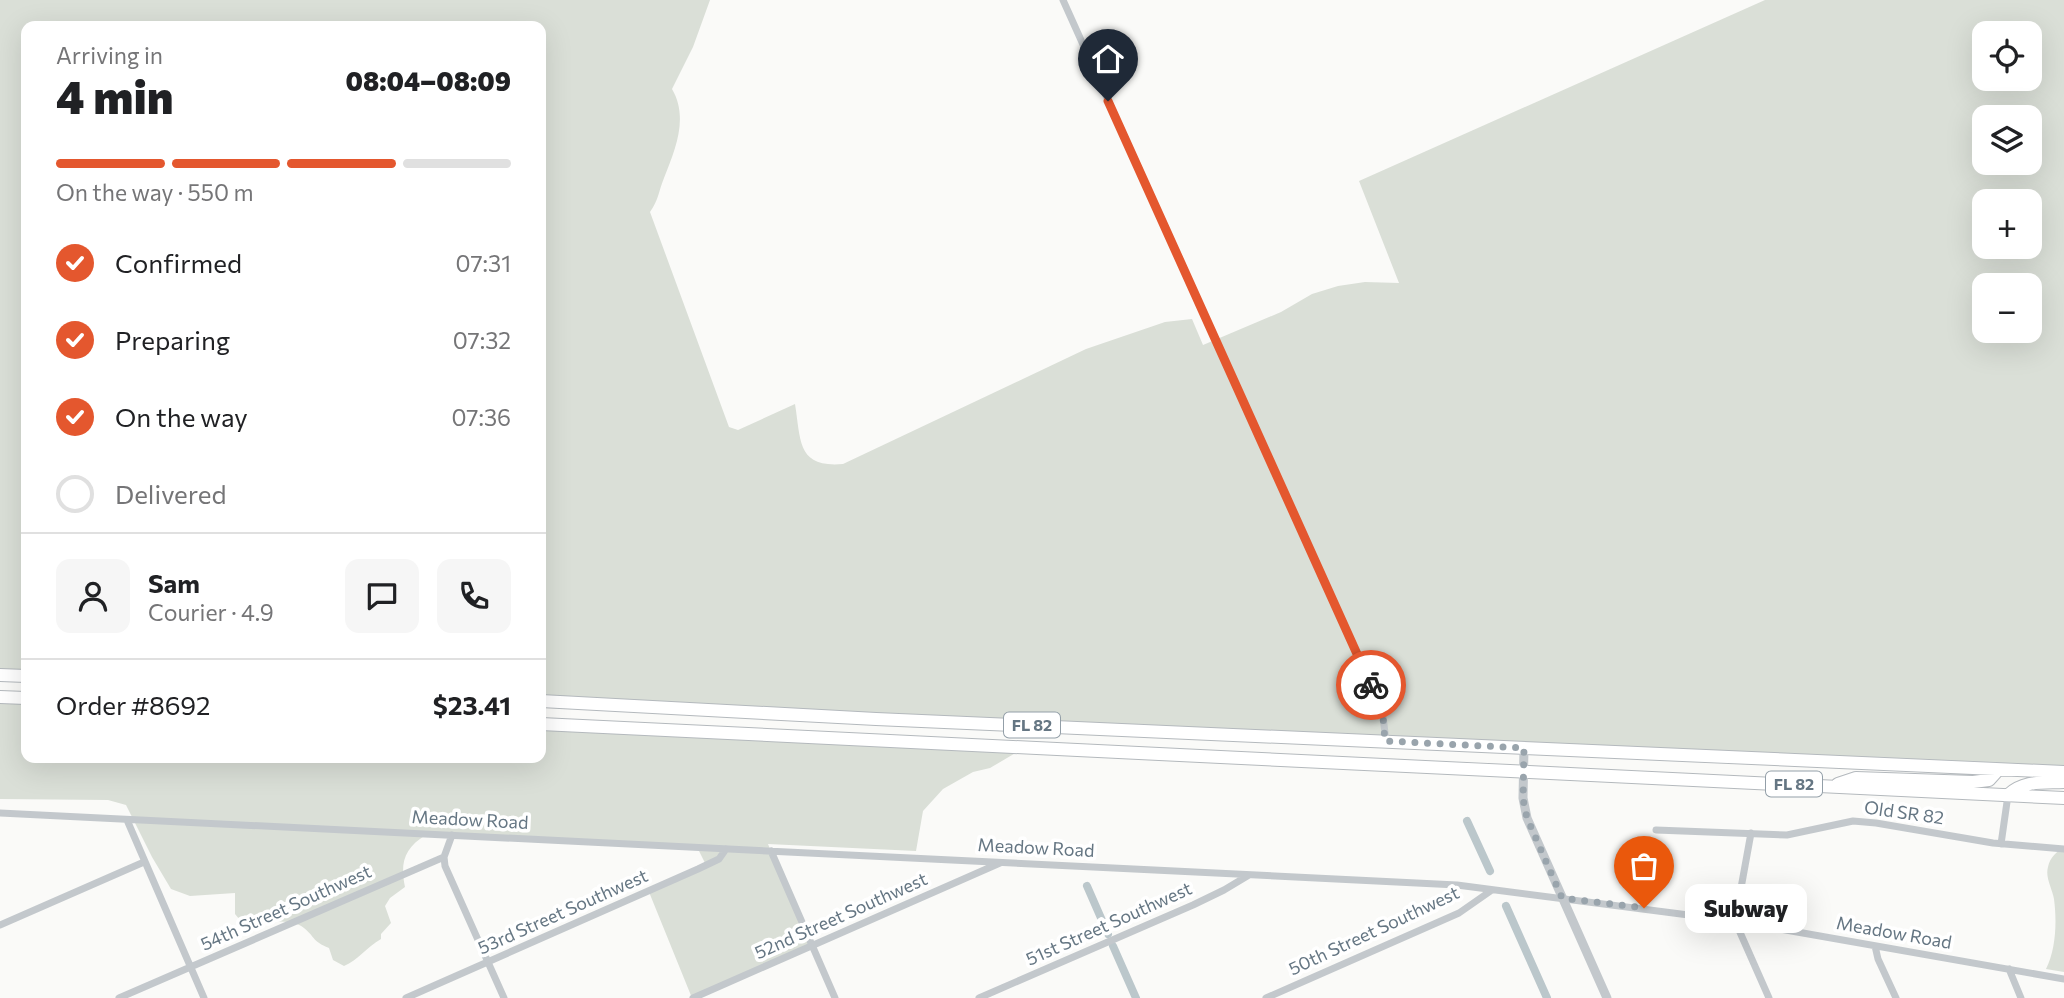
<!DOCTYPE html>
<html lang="en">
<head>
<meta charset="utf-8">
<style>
	:root { --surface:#fff; --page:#f6f6f6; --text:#202124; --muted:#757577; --line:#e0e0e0; --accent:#e4572e }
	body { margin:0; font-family:Commissioner,sans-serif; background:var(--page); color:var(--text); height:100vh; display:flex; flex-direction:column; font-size:26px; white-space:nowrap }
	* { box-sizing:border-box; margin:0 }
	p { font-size:23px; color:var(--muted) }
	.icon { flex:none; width:38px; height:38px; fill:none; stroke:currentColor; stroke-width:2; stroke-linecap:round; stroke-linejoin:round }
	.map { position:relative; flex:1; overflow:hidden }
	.drawer { position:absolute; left:21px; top:21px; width:525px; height:742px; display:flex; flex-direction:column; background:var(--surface); border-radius:14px; box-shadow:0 7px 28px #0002 }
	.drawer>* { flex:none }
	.buttons { position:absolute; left:1972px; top:21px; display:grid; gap:14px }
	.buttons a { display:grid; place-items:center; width:70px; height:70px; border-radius:14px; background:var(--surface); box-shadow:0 7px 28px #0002; font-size:35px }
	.pin { position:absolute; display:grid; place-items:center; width:60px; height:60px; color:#fff; margin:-72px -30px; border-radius:50% 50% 50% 0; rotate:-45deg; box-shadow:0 0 7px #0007 }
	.pin .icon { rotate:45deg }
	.courier { position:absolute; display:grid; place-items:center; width:70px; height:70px; margin:-35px; border:5px solid #e4572e; border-radius:50%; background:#fff; color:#222; box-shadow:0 2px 9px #0007 }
	.bubble { position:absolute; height:49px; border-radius:14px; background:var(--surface); box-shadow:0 7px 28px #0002; font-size:23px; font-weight:800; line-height:49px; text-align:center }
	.overview em { font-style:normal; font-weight:800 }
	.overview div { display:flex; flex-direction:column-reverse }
	.overview { display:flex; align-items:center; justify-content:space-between; height:119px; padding:0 35px }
	h1 { font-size:46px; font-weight:800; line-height:52px }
	.bar { display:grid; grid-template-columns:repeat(4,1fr); gap:10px 7px; align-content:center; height:84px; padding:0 35px }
	.bar i { height:9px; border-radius:5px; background:var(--line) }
	.bar .current { background:var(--accent) }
	.bar p { grid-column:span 4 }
	.line { display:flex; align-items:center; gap:18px; padding:0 35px; border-top:2px solid var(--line) }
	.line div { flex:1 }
	.round { display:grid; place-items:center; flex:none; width:74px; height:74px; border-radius:14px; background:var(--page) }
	ol { padding:0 35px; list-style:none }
	li { display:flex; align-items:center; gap:21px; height:77px }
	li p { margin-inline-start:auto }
	li .icon { padding:7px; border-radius:50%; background:var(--accent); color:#fff; stroke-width:4 }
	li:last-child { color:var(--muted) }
	li i { width:38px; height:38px; border:4px solid var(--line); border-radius:50% }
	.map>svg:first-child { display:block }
</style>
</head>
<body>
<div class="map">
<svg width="2064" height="998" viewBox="0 0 2064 998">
	<rect width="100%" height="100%" fill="#fafaf8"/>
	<path fill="#dadfd7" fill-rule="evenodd" d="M 0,0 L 710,0 L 693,47 L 672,89 C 689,118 675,150 664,178 C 658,193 659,199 650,212 L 729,427 L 738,430 L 795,404 C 801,441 797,468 843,464 L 1086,349 L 1165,322 L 1192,319 L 1203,345 L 1281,312 L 1312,294 L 1338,286 L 1365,282 L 1399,283 L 1359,181 L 1765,0 L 2064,0 L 2064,768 L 875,714 L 541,696 L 541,26 L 26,26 L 26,672 L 0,671 ZM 1984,33 L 2030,33 L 2030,79 L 1984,79 ZM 1984,117 L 2030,117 L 2030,163 L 1984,163 ZM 1984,201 L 2030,201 L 2030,247 L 1984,247 ZM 1984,285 L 2030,285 L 2030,331 L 1984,331 Z
		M 0,701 L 26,703 L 26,758 L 541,758 L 541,729 L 1019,751 L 990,768 L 973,772 L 943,789 L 923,811 L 916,851 L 768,844 L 810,947 L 692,998 L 649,892 L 706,865 L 696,845 L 426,835 C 404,848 400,863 405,887 L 390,898 L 385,906 L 391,923 L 381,934 L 381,939 C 367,947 358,960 344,966 L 333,960 L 329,948 C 312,941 316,938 304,928 C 292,918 259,922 244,925 L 235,914 L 235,893 L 190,896 L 171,889 L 152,857 L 126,805 L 108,800 L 0,799 Z
		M 2064,846 L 2064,972 L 2046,969 C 2056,949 2057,922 2054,899 C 2052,888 2045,878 2048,867 C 2050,857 2057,852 2064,846 Z"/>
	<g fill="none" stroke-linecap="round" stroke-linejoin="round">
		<path stroke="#bbc7cb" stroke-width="8" d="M 1467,821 L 1490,871
			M 1087,886 L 1108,934
			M 1506,906 L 1547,998
			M 1113,946 L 1136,998"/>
		<g stroke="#b4b9bd" stroke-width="14">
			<path id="trunk" d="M 0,675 L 26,676
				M 0,697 L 26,698
				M 541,701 L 876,719 L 2064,772
				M 541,724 L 2064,798
				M 1838,784 L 1856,778 L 1973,782 L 1989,780 L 1998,770
				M 2008,795 C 2024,780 2043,783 2064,782"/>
		</g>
		<path stroke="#c3c8cc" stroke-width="7" d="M 1063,0 L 1373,689 L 1383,717 L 1386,741
			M 0,813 L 1457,885 L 1735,921 L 2064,979
			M 127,820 L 204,998
			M 1656,830 L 1787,835 L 1853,821 L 1876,823 L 1993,843 L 2064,849
			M 1751,833 L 1735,921 L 1769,998
			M 2001,844 L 2008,795
			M 771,851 L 835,998
			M 444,857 L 445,866 L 504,998
			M 0,925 L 144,862
			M 1875,946 L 1878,959 L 1896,998
			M 2009,969 L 2021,998
			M 119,998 L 444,857 L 452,835
			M 406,998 L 698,869 L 719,859 L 726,849
			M 693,998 L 1000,863
			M 979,998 L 1193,905 L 1224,890 L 1249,875
			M 1266,998 L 1459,913 L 1492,890"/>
		<path stroke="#c3c8cc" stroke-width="9" d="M 1524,748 L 1523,798 L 1527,818 L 1607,998"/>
		<use href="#trunk" stroke="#fff" stroke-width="12"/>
	</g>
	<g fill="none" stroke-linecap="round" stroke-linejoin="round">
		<path stroke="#99a4ac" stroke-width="7" stroke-dasharray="0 12.6" d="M 1371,685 L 1383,717 L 1385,741 L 1524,748 L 1523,799 L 1527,818 L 1562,898 L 1644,908"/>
		<path stroke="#e4572e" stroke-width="9" d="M 1108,101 L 1371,685"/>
	</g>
	<g text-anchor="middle" stroke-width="7" stroke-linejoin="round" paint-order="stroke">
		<g fill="#fff" stroke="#939fa8" stroke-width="2">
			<rect x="1004" y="712.5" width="56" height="25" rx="5"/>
			<rect x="1766" y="771.5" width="56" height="25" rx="5"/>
		</g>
		<g font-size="16" font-weight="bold" fill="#657683">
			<text x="1032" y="731">FL 82</text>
			<text x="1794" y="790">FL 82</text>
		</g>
		<g font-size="18" fill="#657683" stroke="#fff">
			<text transform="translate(1904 813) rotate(8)" y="6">Old SR 82</text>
			<text transform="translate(470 820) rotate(3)" y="6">Meadow Road</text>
			<text transform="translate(1036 848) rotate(3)" y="6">Meadow Road</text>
			<text transform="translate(286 908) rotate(-24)" y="6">54th Street Southwest</text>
			<text transform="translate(563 912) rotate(-24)" y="6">53rd Street Southwest</text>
			<text transform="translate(841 916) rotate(-24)" y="6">52nd Street Southwest</text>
			<text transform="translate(1109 924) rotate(-24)" y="6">51st Street Southwest</text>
			<text transform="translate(1374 931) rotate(-25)" y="6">50th Street Southwest</text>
			<text transform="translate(1894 933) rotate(10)" y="6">Meadow Road</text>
		</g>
	</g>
</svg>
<div class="buttons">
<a><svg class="icon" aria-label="locate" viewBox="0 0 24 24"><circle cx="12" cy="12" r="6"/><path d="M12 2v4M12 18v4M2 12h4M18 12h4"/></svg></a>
<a><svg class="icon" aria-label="layers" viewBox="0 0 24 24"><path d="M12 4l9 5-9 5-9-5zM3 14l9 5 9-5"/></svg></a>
<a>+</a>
<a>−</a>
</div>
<div class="pin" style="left:1644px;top:908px;background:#ea580c"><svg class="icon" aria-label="bag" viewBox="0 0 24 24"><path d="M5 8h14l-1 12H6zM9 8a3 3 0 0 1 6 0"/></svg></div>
<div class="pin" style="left:1108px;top:101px;background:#1f2937"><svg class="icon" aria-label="home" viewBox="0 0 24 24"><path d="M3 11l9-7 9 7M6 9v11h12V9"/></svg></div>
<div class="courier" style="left:1371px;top:685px"><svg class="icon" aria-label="bike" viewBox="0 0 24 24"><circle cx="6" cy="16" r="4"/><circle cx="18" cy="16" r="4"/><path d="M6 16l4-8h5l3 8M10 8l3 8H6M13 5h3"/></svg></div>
<div class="bubble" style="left:1685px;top:884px;width:122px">Subway</div>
<section class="drawer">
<div class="overview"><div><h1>4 min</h1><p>Arriving in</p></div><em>08:04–08:09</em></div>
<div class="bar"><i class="current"></i><i class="current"></i><i class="current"></i><i></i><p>On the way · 550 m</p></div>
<ol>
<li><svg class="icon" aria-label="check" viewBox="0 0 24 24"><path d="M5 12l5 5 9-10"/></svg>Confirmed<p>07:31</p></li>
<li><svg class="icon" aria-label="check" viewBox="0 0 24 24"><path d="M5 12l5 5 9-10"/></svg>Preparing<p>07:32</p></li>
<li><svg class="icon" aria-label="check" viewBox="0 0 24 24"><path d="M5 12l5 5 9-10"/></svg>On the way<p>07:36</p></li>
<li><i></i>Delivered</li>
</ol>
<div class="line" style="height:126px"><a class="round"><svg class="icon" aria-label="person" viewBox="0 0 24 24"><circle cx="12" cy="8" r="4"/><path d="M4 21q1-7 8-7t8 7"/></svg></a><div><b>Sam</b><p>Courier · 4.9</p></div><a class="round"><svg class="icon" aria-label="chat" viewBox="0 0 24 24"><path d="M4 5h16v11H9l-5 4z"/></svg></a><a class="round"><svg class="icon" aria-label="phone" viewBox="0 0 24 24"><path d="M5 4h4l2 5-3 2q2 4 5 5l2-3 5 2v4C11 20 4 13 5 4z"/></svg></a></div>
<div class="line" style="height:91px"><div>Order #8692</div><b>$23.41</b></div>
</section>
</div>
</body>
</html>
